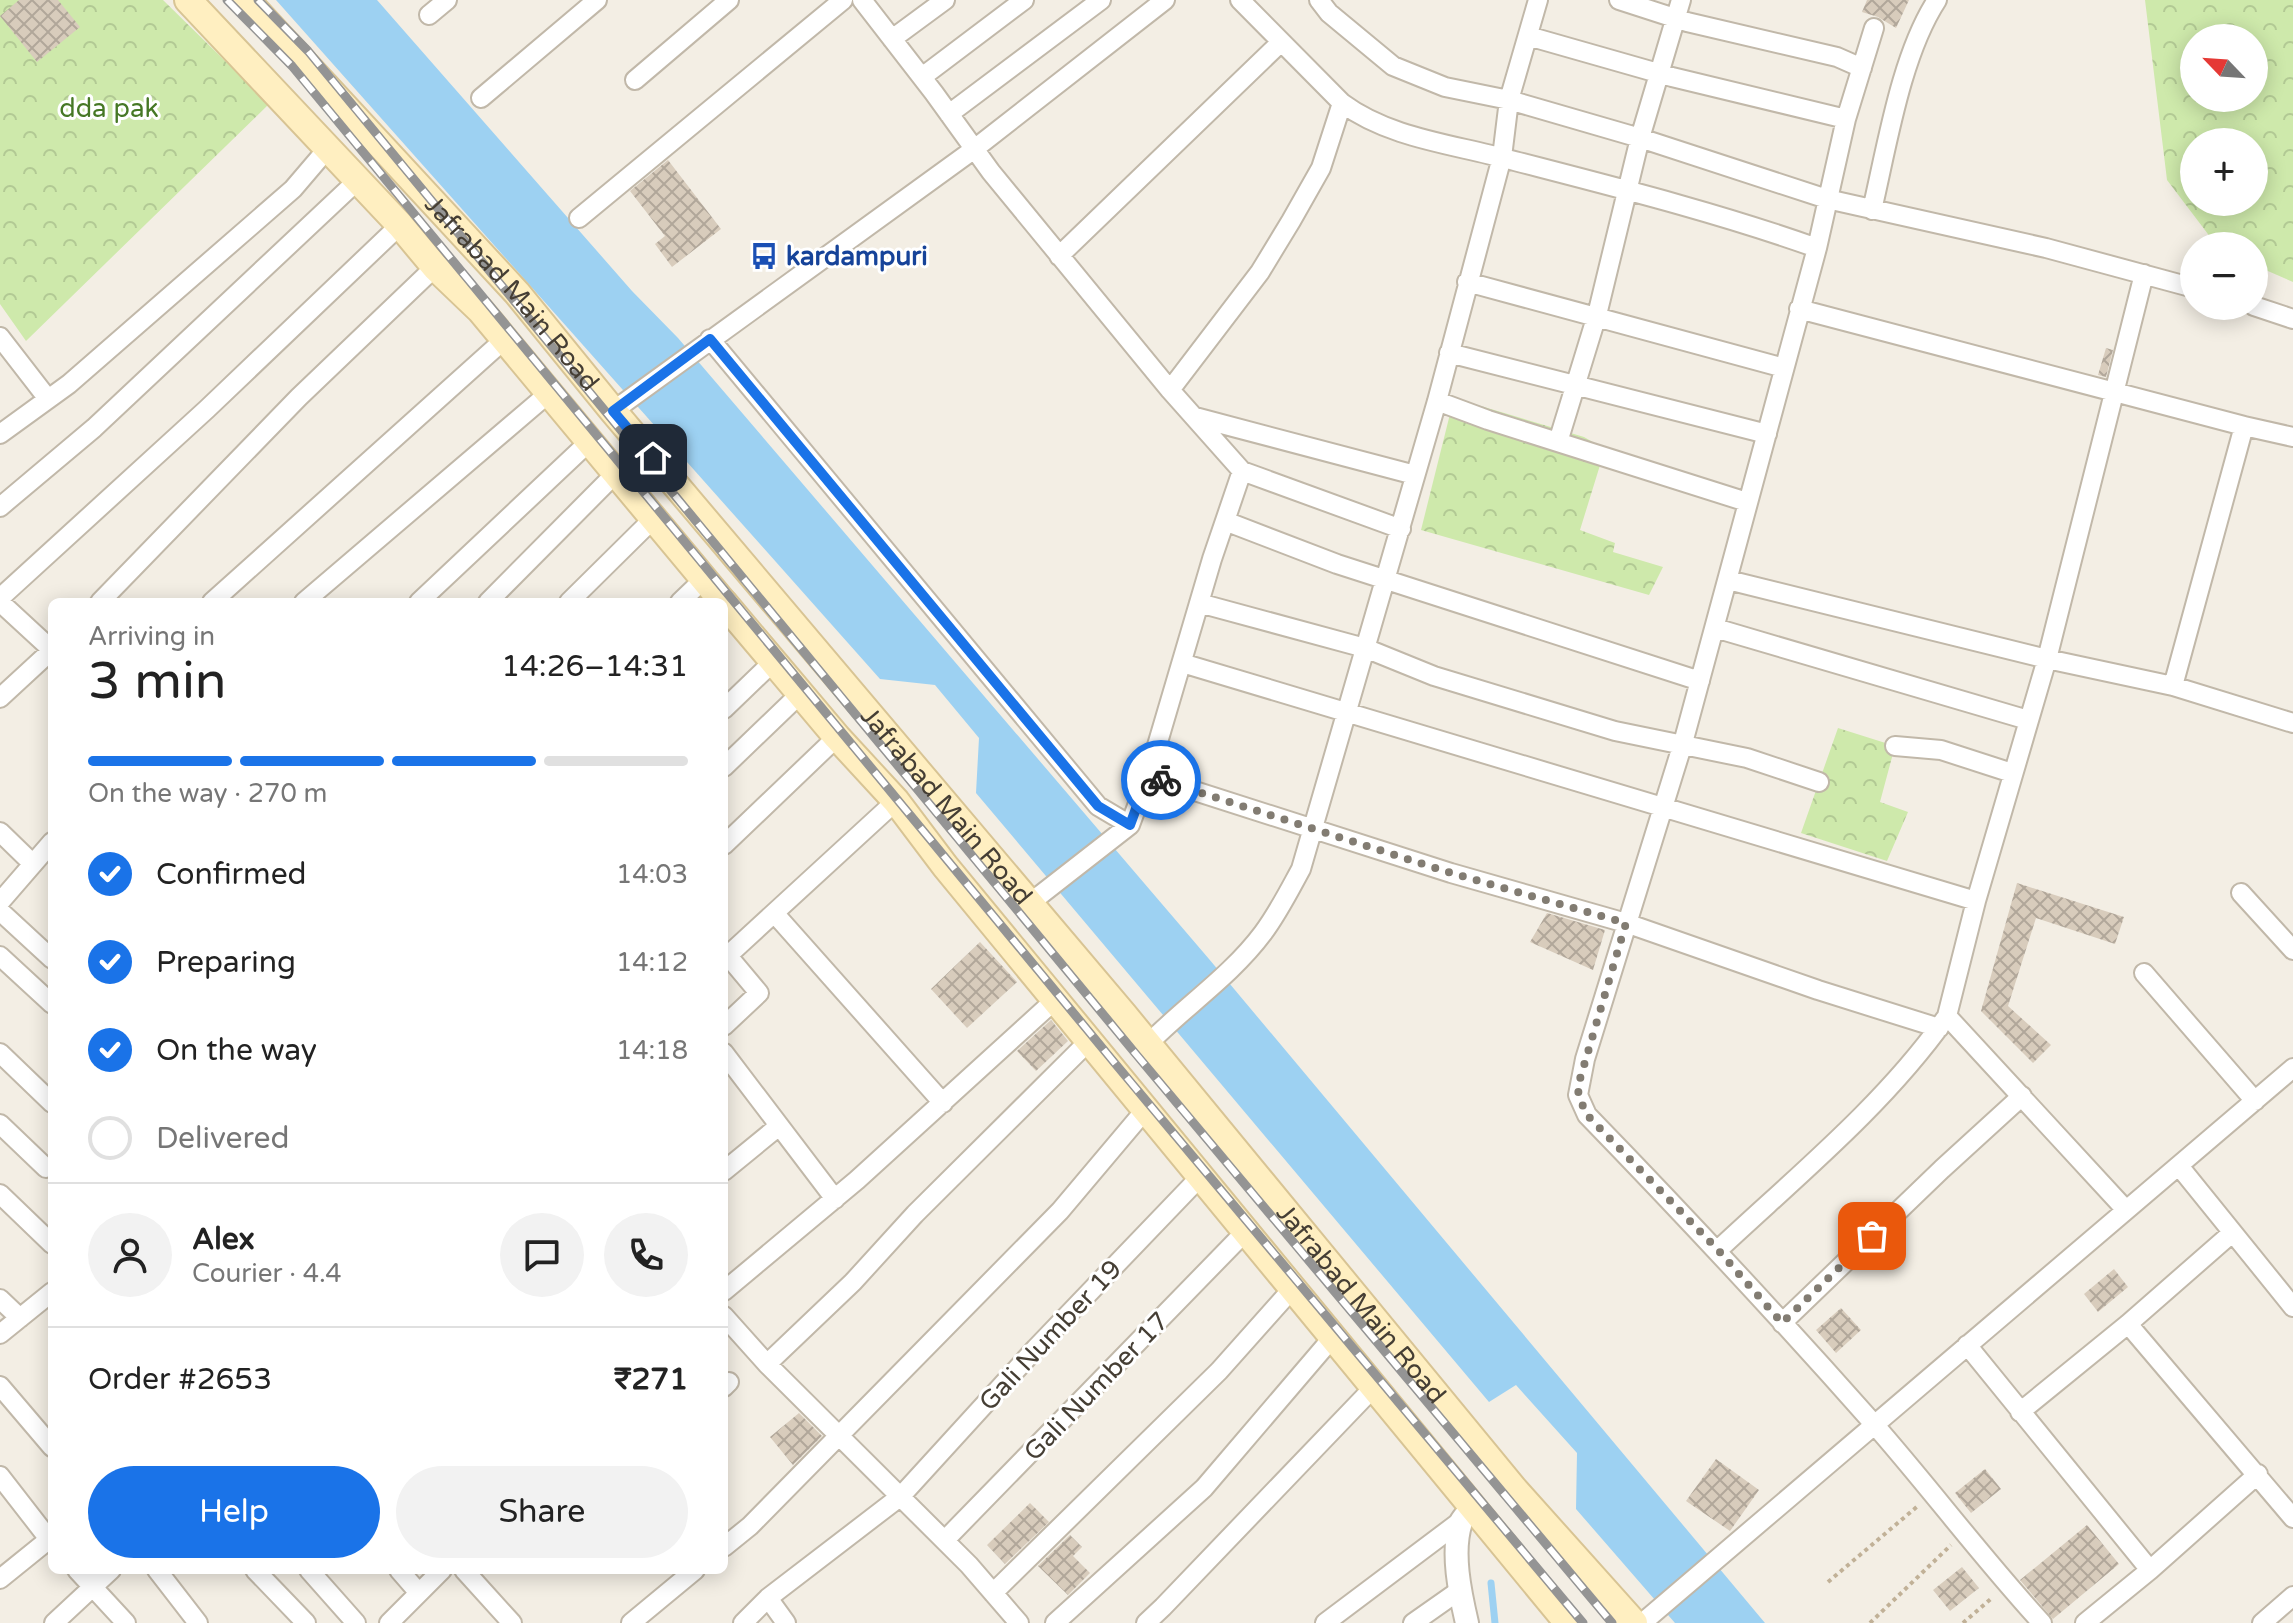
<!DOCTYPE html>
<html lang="en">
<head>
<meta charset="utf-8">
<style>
	:root { --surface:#fff; --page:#f2f2f2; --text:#222; --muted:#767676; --line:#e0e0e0; --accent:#1a73e8 }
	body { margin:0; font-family:"Varela Round",sans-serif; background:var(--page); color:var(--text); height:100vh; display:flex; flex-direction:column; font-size:30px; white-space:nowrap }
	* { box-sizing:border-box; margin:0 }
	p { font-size:26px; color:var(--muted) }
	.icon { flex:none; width:44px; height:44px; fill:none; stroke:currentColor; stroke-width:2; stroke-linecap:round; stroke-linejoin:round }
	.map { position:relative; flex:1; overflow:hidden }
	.panel { position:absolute; left:48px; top:598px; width:680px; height:976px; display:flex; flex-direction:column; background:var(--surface); border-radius:12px; box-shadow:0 4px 20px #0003 }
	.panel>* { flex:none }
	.needle { width:52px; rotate:295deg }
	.controls { position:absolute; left:2180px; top:24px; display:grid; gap:16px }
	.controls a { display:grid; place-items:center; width:88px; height:88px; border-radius:50%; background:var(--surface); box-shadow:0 4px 20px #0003; font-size:40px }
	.pin { position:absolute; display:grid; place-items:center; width:68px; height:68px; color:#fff; margin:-34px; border-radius:16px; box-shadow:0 4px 12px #0006 }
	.courier { position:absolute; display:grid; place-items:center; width:80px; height:80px; margin:-40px; border:6px solid #1a73e8; border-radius:50%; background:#fff; color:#222; box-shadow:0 2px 10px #0007 }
	.head em { font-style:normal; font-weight:600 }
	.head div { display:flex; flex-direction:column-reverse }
	.head { display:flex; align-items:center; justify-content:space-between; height:136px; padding:0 40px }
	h1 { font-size:52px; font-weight:600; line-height:60px }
	.bar { display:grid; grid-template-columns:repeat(4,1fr); gap:12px 8px; align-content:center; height:96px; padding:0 40px }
	.bar i { height:10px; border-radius:6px; background:var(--line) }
	.bar .selected { background:var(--accent) }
	.bar p { grid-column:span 4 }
	.line { display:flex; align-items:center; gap:20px; padding:0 40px; border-top:2px solid var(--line) }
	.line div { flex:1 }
	.round { display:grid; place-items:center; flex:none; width:84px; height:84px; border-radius:42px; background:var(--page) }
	ol { padding:0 40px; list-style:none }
	li { display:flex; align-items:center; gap:24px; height:88px }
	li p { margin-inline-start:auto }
	li .icon { padding:8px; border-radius:50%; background:var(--accent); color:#fff; stroke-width:4 }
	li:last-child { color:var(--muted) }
	li i { width:44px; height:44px; border:4px solid var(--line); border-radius:50% }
	.action { display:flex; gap:16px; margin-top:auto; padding:16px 40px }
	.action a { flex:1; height:92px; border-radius:48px; background:var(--accent); color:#fff; font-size:32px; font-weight:600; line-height:92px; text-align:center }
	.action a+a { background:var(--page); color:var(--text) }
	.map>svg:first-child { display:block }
</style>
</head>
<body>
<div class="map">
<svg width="2293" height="1623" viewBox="0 0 2293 1623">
	<defs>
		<pattern id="park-crowns" width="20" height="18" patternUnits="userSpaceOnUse" patternTransform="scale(2)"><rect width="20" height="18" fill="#cee9ab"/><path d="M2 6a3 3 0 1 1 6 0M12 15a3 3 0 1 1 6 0" fill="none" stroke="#b2c994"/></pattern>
		<pattern id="building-cross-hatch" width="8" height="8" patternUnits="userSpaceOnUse" patternTransform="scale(2)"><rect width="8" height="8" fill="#d8ccbc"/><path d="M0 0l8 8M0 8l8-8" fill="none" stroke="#b1a79a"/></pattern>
	</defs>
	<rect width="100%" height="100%" fill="#f3eee4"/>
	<path fill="url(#park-crowns)" fill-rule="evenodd" d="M 0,0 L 163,0 L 269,104 L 26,341 L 0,304 Z
		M 2145,0 L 2293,0 L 2293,282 L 2254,265 L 2254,246 L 2217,246 L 2167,180 ZM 2254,38 L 2254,98 L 2194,98 L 2194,38 ZM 2254,142 L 2254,202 L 2194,202 L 2194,142 Z
		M 1454,398 L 1584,437 L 1605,449 L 1580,530 L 1615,543 L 1613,552 L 1663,567 L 1649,595 L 1421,530 Z
		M 1838,728 L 1895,746 L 1880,802 L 1908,812 L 1887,861 L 1801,833 Z"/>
	<path fill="#9dd1f2" d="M 276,0 L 377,0 L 632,291 L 678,338 L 1209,959 L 1765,1623 L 1675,1623 L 1576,1509 L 1577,1453 L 1516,1385 L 1489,1402 L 976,793 L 979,738 L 935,685 L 880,679 Z"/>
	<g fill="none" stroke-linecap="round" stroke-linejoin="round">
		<path stroke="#9dd1f2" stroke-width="7" d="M 1491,1583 L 1495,1623"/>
	</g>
	<path fill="url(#building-cross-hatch)" d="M 19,0 L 58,0 L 80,27 L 37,62 L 0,16 Z
		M 1867,0 L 1909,0 L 1896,28 L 1878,17 L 1862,12 Z
		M 668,160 L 721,229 L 672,267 L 655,244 L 665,236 L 630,191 Z
		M 2106,348 L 2113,350 L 2106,377 L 2098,375 Z
		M 2017,883 L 2124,917 L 2115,944 L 2036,918 L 2008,1006 L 2051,1045 L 2033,1063 L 1981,1011 Z
		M 1547,913 L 1605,930 L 1593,970 L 1530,942 Z
		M 980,942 L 1017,982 L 967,1028 L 931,989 Z
		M 1051,1020 L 1068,1041 L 1036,1071 L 1017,1051 Z
		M 2114,1269 L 2128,1287 L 2098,1312 L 2084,1294 Z
		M 1841,1308 L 1861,1330 L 1836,1353 L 1816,1330 Z
		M 799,1413 L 822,1436 L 793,1465 L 770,1437 Z
		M 1716,1459 L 1759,1490 L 1730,1531 L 1686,1501 Z
		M 1985,1469 L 2001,1489 L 1971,1513 L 1955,1493 Z
		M 1030,1503 L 1049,1522 L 1005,1564 L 987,1545 Z
		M 2087,1525 L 2119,1564 L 2053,1619 L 2020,1580 Z
		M 1070,1535 L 1082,1547 L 1073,1556 L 1090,1573 L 1068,1595 L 1038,1566 Z
		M 1962,1567 L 1979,1588 L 1950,1611 L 1933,1590 Z"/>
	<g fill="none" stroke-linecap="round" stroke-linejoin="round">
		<g stroke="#c1b8a9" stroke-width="22">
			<path id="minor" d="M 862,0 L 934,93 L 991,172 L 1170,390 L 1242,471 L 1401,529
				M 1240,0 L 1342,103 C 1389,138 1452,144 1507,159 C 1611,186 1716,212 1817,248
				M 1319,0 L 1329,13 L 1393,66 L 1445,87 L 1509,100 L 1640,138 L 1827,199 L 2046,248 L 2194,288
				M 1619,0 L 1687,22 L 1837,57 L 1862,68
				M 429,15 L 447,0
				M 1874,28 L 1846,119 L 1817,248 L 1683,743 L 1585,1059 L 1578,1095 L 1587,1115 C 1685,1216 1780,1318 1873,1423 C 1931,1489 1983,1559 2042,1623
				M 1528,36 L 1672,77 L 1846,119
				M 892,39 L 945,0
				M 922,77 L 1024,0
				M 635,80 L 729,0
				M 481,98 L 597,0
				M 949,114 L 1101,0
				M 1872,210 C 1887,146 1901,55 1937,0
				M 579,218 L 843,0
				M 1059,256 L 1281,42
				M 1467,282 L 1784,368
				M 2254,306 L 2293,319
				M 1799,309 L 2244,426 L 2293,437
				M 0,337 L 48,399
				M 710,339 L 1098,806 L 1130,825
				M 1449,353 L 1767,434
				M 1170,390 L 1260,272 L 1291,221 L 1321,168 L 1342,103
				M 1437,401 L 1488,420 L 1747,502
				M 613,411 L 973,150 L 1165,0
				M 1195,417 L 1415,475
				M 0,434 L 69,384 L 293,189 L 328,148
				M 1558,442 L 1597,315 L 1640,138 L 1681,0
				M 0,507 L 94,428 L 358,180
				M 1225,521 L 1337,564 L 1700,681
				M 1728,580 L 2047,659 L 2173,686 L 2293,723
				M 0,598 L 207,409 L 400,225
				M 0,602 L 52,650 L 0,698
				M 100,602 L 299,397 L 435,267
				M 212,602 L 505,339
				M 304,602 L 549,393
				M 419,602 L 590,441
				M 488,602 L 616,473
				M 569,602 L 654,518
				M 680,602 L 703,580
				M 1199,603 L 1365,648 L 1434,676 L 1615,731 L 1747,758 L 1819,782
				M 1715,628 L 2028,720
				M 1182,663 L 1976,901
				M 2173,686 L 2244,426
				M 724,709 L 774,661
				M 1895,746 L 1941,750 L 2012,773
				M 724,767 L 801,693
				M 1148,776 L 1451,873 L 1626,923 L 1818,990 L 1939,1028
				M 0,832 L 33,864
				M 724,845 L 837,737
				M 2241,893 L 2293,950
				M 0,902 L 52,842
				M 1030,903 L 1130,825 L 1148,776 L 1212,559 L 1242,471
				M 0,911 L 52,959
				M 775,914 L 943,1103
				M 0,956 L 52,1004
				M 724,959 L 896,801
				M 2144,973 L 2255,1101
				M 724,1026 L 759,993 L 728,956
				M 1147,1045 C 1184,1007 1231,976 1263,933 C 1278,913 1289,891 1301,869 L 1437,401 L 1502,157 L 1509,100 L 1538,0
				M 0,1053 L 52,1103
				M 724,1053 L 835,1199
				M 0,1124 L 46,1168
				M 2179,1166 L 2293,1307
				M 724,1171 L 779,1126
				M 0,1194 L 52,1244
				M 2126,1210 L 1947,1016 L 1976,901 L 2047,659 L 2144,274
				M 1718,1250 C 1796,1177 1883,1106 1945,1019
				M 724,1291 L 857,1180 L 1055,1000
				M 0,1299 L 20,1318
				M 724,1316 L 767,1364 L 969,1565 L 1019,1623
				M 1782,1323 L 1942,1169 L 2022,1096
				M 2128,1324 L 2293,1518
				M 0,1334 L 52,1292
				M 1967,1345 L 2150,1570
				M 767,1364 L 853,1282 L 915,1214 L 1089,1041
				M 0,1386 L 52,1447
				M 724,1387 L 729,1382
				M 2020,1412 L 2128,1324 L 2232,1233
				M 0,1476 L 52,1543
				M 945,1540 L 1246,1231
				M 724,1547 L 750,1526 L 1060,1211 L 1146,1109
				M 77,1570 L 126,1623
				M 157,1570 L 198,1623
				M 255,1570 L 306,1623
				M 309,1570 L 356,1623
				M 399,1570 L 419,1593
				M 464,1570 L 512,1623
				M 0,1579 L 52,1537
				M 993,1593 L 1219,1371 L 1293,1288
				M 768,1598 L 786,1623
				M 54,1623 L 111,1570
				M 389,1623 L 442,1570
				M 631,1623 L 695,1570
				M 743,1623 L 768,1598 L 901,1496 L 1036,1348 L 1201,1176
				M 1055,1623 L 1204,1488 L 1333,1337
				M 1146,1623 L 1163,1607 L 1374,1387
				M 1325,1623 L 1462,1520
				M 1413,1623 L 1460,1590
				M 1642,1623 L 2293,1068
				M 2085,1623 L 2150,1570 L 2258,1474
				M 2262,1623 L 2293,1596"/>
		</g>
		<g stroke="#c1b8a9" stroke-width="26">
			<path id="tertiary" d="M 1467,1623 C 1460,1593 1451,1552 1461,1522 C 1463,1517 1469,1512 1473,1508"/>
		</g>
		<g stroke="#d8c494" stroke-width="30">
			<g id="secondary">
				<path d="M 188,0 L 400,225 L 435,267 L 480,310 L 723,602"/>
				<path id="s1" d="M 246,0 L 517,293 L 613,411 L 1124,1015 L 1514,1489 L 1634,1623"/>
				<path d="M 724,603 L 837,737 L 896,801 L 945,866 L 1568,1623"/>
			</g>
		</g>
		<path stroke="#c1b197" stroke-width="4" stroke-dasharray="4 4" stroke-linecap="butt" d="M 1828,1582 L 1919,1505
			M 1870,1623 L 1951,1545
			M 1963,1623 L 1993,1597"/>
		<use href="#minor" stroke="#fff" stroke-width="18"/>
		<use href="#tertiary" stroke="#fff" stroke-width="22"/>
		<use href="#secondary" stroke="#ffefc1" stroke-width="26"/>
		<g stroke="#949494" stroke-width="9">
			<path id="rail" d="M 227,0 L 292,66 L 1118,1067 L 1583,1623
				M 258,0 L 308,51 L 1135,1053 L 1612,1623"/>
		</g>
		<use href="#rail" stroke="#fff" stroke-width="6" stroke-dasharray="18" stroke-linecap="butt"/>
	</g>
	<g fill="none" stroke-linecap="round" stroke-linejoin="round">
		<path stroke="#827c72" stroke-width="8" stroke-dasharray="0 14.4" d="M 1161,780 L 1451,873 L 1626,923 L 1580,1079 L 1578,1095 L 1587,1115 L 1718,1250 L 1782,1323 L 1872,1236"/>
		<path stroke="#1a73e8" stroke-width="10" d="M 653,458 L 613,411 L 710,339 L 1098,806 L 1130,825 L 1148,776 L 1161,780"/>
	</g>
	<defs>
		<g id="bus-bare" transform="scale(2.16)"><path d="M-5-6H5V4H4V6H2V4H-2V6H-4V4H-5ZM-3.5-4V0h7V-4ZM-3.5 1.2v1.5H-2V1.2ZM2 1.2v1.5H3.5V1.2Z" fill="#1a4fb4" stroke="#fff" stroke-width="2.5" paint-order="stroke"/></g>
	</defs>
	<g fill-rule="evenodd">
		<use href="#bus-bare" x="764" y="256"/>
	</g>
	<g text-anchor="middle" stroke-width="6" stroke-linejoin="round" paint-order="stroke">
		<g font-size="26" fill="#467825" stroke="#fff">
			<text x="109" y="117">dda pak</text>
		</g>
		<g font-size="26" font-weight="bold" fill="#164399" stroke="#fff" text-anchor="start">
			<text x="786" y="265">kardampuri</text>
		</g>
		<g font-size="26" fill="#453e34" stroke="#fff">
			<text dy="9" stroke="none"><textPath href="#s1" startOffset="396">Jafrabad Main Road</textPath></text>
			<text dy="9" stroke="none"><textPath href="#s1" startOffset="1068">Jafrabad Main Road</textPath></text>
			<text dy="9" stroke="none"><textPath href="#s1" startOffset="1716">Jafrabad Main Road</textPath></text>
			<text transform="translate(1050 1335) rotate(-47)" y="9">Gali Number 19</text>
			<text transform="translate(1096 1386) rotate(-46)" y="9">Gali Number 17</text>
		</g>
	</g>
</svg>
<div class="controls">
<a><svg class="needle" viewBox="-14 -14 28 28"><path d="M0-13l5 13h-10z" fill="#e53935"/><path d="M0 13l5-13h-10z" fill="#767676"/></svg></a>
<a>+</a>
<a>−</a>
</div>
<div class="pin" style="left:1872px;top:1236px;background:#ea580c"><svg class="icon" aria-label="bag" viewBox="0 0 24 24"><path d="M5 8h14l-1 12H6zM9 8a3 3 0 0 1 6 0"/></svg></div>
<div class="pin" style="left:653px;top:458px;background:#1f2937"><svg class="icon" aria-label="home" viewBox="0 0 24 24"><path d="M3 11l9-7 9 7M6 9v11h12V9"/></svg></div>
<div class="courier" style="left:1161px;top:780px"><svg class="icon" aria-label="bike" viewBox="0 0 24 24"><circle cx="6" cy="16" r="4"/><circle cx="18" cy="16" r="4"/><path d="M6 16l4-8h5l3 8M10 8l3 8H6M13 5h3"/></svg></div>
<section class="panel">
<div class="head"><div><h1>3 min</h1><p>Arriving in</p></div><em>14:26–14:31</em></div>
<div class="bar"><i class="selected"></i><i class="selected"></i><i class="selected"></i><i></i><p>On the way · 270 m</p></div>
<ol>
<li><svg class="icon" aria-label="check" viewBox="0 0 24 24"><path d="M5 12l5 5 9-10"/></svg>Confirmed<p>14:03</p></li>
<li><svg class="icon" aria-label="check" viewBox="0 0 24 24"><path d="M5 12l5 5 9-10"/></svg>Preparing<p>14:12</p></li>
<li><svg class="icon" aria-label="check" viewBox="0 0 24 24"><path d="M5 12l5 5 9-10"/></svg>On the way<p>14:18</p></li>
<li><i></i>Delivered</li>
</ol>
<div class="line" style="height:144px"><a class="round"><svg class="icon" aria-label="person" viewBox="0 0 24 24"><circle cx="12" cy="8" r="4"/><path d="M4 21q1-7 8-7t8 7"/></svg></a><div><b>Alex</b><p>Courier · 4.4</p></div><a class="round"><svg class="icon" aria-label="chat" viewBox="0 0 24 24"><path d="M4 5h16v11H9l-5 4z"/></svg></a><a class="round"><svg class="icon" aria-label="phone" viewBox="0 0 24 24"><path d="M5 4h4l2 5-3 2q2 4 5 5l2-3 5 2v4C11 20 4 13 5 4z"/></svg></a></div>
<div class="line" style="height:104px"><div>Order #2653</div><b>₹271</b></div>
<div class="action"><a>Help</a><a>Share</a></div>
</section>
</div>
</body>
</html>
